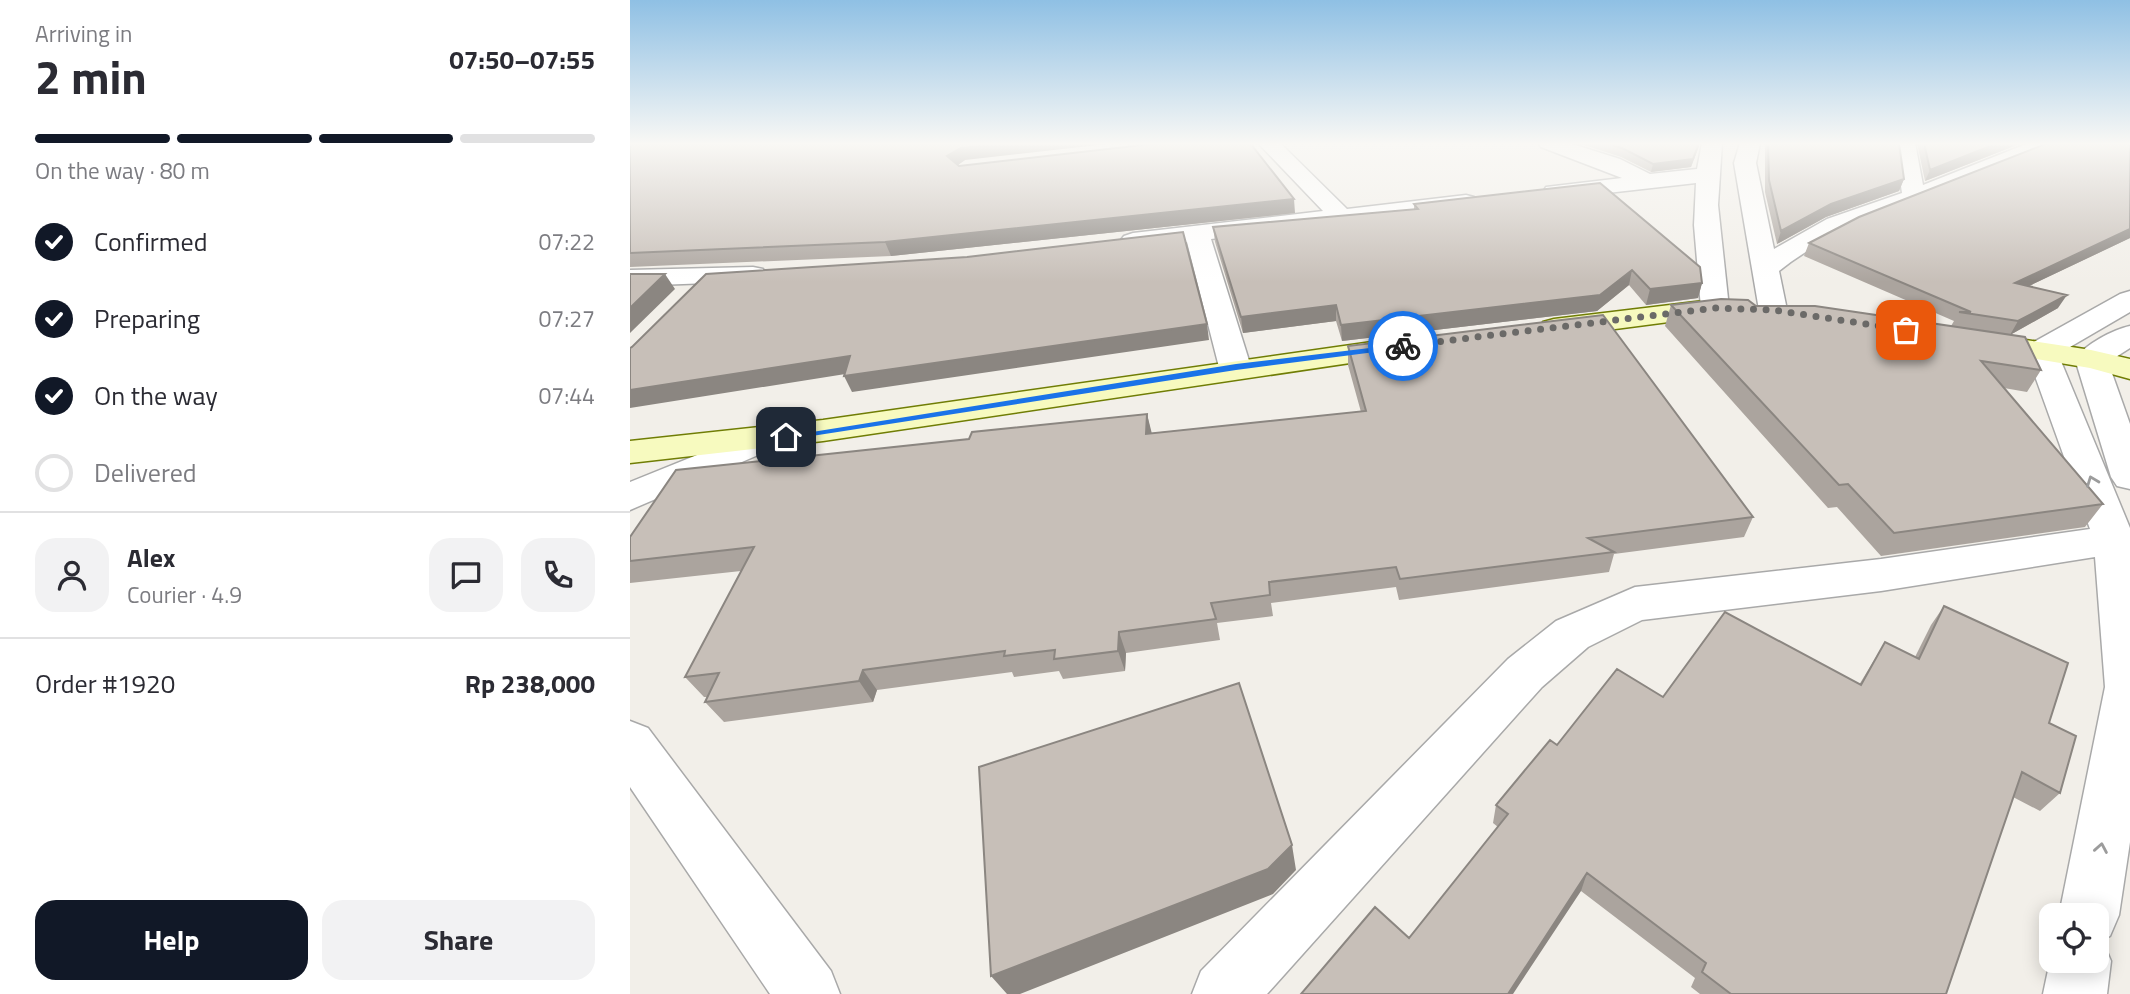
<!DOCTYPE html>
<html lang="en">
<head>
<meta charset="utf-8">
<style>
	:root { --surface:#fff; --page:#f2f2f3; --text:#2b2b33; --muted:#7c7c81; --line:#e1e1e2; --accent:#111827 }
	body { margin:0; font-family:"Titillium Web",sans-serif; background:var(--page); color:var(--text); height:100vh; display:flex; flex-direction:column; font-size:26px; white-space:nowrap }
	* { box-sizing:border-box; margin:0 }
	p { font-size:23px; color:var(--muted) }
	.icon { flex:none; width:38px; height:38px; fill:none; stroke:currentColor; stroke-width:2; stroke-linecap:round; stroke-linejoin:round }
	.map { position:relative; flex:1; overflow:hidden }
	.details { display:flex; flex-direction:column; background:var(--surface); width:630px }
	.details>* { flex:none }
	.fabs { position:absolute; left:1409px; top:903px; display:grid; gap:14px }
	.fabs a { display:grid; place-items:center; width:70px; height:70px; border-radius:14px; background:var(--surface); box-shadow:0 4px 18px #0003; font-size:35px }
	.pin { position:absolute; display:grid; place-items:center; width:60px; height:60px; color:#fff; margin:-30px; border-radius:14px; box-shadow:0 4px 10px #0006 }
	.courier { position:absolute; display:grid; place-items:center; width:70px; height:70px; margin:-35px; border:5px solid #1a73e8; border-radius:50%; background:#fff; color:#222; box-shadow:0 2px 9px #0007 }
	.headline em { font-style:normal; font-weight:700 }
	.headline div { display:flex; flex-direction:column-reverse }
	.headline { display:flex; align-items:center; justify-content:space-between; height:119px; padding:0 35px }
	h1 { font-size:46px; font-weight:700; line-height:52px }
	.bar { display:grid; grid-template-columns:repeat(4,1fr); gap:10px 7px; align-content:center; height:84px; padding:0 35px }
	.bar i { height:9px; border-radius:5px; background:var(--line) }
	.bar .on { background:var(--accent) }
	.bar p { grid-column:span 4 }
	.line { display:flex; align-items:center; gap:18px; padding:0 35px; border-top:2px solid var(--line) }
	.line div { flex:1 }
	.round { display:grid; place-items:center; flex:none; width:74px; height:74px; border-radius:21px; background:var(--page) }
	ol { padding:0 35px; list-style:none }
	li { display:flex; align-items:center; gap:21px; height:77px }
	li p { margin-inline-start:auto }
	li .icon { padding:7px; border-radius:50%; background:var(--accent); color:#fff; stroke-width:4 }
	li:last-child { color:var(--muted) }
	li i { width:38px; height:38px; border:4px solid var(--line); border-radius:50% }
	.action { display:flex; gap:14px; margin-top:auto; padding:14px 35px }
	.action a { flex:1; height:80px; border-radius:21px; background:var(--accent); color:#fff; font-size:28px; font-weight:700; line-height:80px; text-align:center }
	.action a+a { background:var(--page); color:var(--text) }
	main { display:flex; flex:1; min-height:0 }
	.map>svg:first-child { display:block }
</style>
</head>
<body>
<main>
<section class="details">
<div class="headline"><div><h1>2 min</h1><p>Arriving in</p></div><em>07:50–07:55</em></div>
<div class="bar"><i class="on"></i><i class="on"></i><i class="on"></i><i></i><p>On the way · 80 m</p></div>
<ol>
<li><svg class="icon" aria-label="check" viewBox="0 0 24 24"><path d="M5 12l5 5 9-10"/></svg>Confirmed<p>07:22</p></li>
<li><svg class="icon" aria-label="check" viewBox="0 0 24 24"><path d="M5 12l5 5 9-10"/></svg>Preparing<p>07:27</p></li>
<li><svg class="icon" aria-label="check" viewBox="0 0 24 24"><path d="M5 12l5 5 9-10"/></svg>On the way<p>07:44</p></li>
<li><i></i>Delivered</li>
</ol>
<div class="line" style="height:126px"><a class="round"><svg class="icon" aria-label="person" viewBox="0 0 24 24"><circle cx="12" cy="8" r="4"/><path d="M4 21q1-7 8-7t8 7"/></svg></a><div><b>Alex</b><p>Courier · 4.9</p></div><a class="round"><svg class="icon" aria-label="chat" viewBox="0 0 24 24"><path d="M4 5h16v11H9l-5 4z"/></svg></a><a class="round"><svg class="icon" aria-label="phone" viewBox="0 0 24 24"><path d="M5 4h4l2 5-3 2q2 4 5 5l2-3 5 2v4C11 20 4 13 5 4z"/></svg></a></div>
<div class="line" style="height:91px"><div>Order #1920</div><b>Rp 238,000</b></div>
<div class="action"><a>Help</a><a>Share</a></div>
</section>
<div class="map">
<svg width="1500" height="994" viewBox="0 0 1500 994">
	<rect width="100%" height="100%" fill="#f2efe9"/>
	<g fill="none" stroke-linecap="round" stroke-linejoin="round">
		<g stroke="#a9a9a9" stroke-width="3">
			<path id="street" d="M 628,143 L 650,143 L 717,209 L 836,195 L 844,197 L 848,202 L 844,207 L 836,209 L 581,239 L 621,367 L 616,374 L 605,377 L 594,374 L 589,367 L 557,242 L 503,249 L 494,246 L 490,241 L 494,236 L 503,233 L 693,211 Z
				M 908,143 L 939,143 L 990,159 L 1020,174 L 1067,169 L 1072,143 L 1092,143 L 1088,205 L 1099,308 L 1095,314 L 1085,317 L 1075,314 L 1071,308 L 1064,225 L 1066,183 L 924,199 L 916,197 L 913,192 L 916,187 L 992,178 L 911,147 Z
				M 1110,143 L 1130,143 L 1126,163 L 1144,249 L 1197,219 L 1272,193 L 1265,143 L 1285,143 L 1293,185 L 1399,143 L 1427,143 L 1424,147 C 1384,164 1345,182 1304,197 C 1248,218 1196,233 1149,271 L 1157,310 L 1153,316 L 1143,319 L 1133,316 L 1129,310 L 1104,163 Z
				M 123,267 L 133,269 L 137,275 L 133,281 L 0,286 L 0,270 Z
				M 1500,291 L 1500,312 L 1428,354 L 1500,528 L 1500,842 L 1489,915 L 1480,936 L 1472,940 L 1481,961 L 1477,994 L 1413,994 L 1421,956 L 1421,961 L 1466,961 L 1466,915 L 1429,915 L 1475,687 L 1465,557 L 1251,591 L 1012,620 L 958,647 L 912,687 L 637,994 L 562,994 L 571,971 L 878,659 L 926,621 L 1005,587 L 1251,559 L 1460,529 L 1396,351 L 1400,344 L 1490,294 Z
				M 1500,326 L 1500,348 L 1478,362 L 1500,424 L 1500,489 L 1487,486 L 1481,477 L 1445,359 C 1456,344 1482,330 1500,326 Z
				M 129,430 L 142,433 L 147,441 L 142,449 L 0,510 L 0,482 Z
				M 0,721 L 18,728 L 201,971 L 210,994 L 140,994 L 0,787 Z"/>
		</g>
		<g stroke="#707d05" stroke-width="3">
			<path id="secondary" d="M 1090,299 L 1100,302 L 1104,308 L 1100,314 L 924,337 L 913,334 L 909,328 L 913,322 L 924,319 Z
				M 1351,333 L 1461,350 L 1500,359 L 1500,379 L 1460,368 L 1340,348 L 1336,342 L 1340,336 Z
				M 770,338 L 781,340 L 785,347 L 781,354 L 193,441 L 0,463 L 0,441 L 193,420 Z"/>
		</g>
		<use href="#street" fill="#fff" fill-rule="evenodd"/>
		<use href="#secondary" fill="#f7fabf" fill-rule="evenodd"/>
	</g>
	<path fill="#aba49e" d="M 0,143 L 335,160 L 328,165 L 329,166 L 665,213 L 261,256 L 0,267 Z
		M 948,143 L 1070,143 L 1061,167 L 1021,172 L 991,157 Z
		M 1135,143 L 1269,143 L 1274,179 L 1269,191 L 1196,217 L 1147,244 L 1135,192 Z
		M 1287,143 L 1392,143 L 1295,181 Z
		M 1500,143 L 1500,238 L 1399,286 L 1428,308 L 1380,335 L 1321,326 L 1324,321 L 1174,256 L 1179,243 Z
		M 784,204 L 1072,283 L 1068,298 L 1016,305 L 999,285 L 967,311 L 712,341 L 706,321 L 613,333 L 585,242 L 583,227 L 784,209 Z
		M 1041,305 L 1126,306 L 1411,370 L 1397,392 L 1374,388 L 1473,504 L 1455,527 L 1251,556 L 1207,507 L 1198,508 L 1035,326 Z
		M 718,346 L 1123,517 L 1114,537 L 984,554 L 979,572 L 769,600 L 766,587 L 641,603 L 643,616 L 587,623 L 590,640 L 496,653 L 495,671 L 433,679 L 429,671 L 384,677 L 382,672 L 247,690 L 243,702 L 94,722 L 75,702 L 78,697 L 74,697 L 55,677 L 111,571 L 0,583 L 0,561 L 339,439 L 517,414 L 521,433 L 731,412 L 718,365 Z
		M 1314,606 L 1419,723 L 1430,793 L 1410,811 L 1383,797 L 1316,994 L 1070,994 L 1061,987 L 1065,978 L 951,891 L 779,938 L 868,827 L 863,823 L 866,805 L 927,745 L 1033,697 L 1229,685 L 1255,642 L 1285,657 L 1301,625 Z"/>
	<path fill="#8b8681" d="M 374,143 L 486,143 L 335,160 L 322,169 L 317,156 L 331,148 Z
		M 1070,143 L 1061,167 L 1021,172 L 1023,164 Z
		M 1368,143 L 1392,143 L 1295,181 L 1300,170 Z
		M 1274,179 L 1269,191 L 1196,217 L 1147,244 L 1151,231 L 1201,204 Z
		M 664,199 L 665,213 L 261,256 L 255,242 Z
		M 1500,229 L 1500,238 L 1378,296 L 1385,283 Z
		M 1002,270 L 999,285 L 967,311 L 712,341 L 711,325 Z
		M 35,274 L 45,289 L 0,333 L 0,308 Z
		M 1072,283 L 1068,298 L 1016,305 L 1020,289 Z
		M 1437,295 L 1428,308 L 1380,335 L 1388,321 Z
		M 706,305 L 706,321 L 613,333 L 611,317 Z
		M 577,324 L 579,340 L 222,392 L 214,376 Z
		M 220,356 L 228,372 L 0,408 L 0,390 Z
		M 517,414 L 522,434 L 516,434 Z
		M 489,632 L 496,653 L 495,671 L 488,651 Z
		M 233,670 L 247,690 L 243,702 L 229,681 Z
		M 662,845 L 666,870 L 643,894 L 390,994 L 377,994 L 361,976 Z
		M 957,873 L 951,891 L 883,994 L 878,994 Z"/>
	<path fill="#c7bfb8" stroke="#8b8681" stroke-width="2" d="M 0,143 L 374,143 L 331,148 L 317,156 L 329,166 L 530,143 L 620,143 L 664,199 L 255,242 L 0,253 Z
		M 975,143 L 1069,143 L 1063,159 L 1023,164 L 992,148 Z
		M 1138,143 L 1269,143 L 1274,179 L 1201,204 L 1151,231 L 1139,180 Z
		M 1294,143 L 1368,143 L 1300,170 Z
		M 1418,143 L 1500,143 L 1500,229 L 1385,283 L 1437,295 L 1388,321 L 1329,312 L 1341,312 L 1179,243 L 1229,217 Z
		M 970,183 L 1070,267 L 1072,283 L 1020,289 L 1002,270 L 970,295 L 711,325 L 706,305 L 611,317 L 583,227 L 788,209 L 784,204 Z
		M 553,232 L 577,324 L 214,376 L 220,356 L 0,390 L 0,348 L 2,347 L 76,274 L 337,257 Z
		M 0,274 L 35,274 L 0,308 Z
		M 1091,299 L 1118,300 L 1126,306 L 1185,306 L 1395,337 L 1411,370 L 1351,361 L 1473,504 L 1264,533 L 1218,484 L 1209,485 L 1041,305 Z
		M 973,315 L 1123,517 L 958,538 L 984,552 L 770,579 L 766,567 L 639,582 L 640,595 L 581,603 L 586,619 L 489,632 L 488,651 L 424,659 L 425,650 L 374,656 L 375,651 L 233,670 L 229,681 L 75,702 L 89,673 L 55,677 L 124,547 L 0,561 L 0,537 L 46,470 L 339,439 L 342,432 L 517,414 L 516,434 L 736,411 L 718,346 Z
		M 1314,606 L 1438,663 L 1419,723 L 1446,736 L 1430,793 L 1392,772 L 1316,994 L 1101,994 L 1072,972 L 1076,963 L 957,873 L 878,994 L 671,994 L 745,907 L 779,938 L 878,814 L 866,805 L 920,740 L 927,745 L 987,669 L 1033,697 L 1095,612 L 1231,685 L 1255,642 L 1289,659 Z
		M 609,683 L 662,845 L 638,869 L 361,976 L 349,767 Z"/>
	<defs><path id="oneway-chevron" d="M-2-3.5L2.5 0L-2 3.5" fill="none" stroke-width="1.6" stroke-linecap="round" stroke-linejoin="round" transform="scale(1.75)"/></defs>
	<g stroke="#9c9c9c">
		<use href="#oneway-chevron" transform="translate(1462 481) rotate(-111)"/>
		<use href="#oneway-chevron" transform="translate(1471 848) rotate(-80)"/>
	</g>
	<linearGradient id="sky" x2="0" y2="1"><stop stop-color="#8fc0e4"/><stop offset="0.51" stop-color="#f9f8f5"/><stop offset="1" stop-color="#f9f8f5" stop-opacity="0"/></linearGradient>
	<rect width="1500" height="282" fill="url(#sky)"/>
	<path fill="#1a73e8" d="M 773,344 L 776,348 L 606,370 L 156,440 L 151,437 L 606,364 Z"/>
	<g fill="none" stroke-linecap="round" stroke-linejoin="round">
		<path stroke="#6b6a68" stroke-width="7" stroke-dasharray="0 12.6" d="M 773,346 L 1085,308 L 1143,310 L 1276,330"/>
	</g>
</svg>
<div class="fabs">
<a><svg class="icon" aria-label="locate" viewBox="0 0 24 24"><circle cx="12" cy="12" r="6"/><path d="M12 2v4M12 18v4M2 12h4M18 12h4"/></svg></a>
</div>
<div class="pin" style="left:1276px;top:330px;background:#ea580c"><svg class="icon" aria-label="bag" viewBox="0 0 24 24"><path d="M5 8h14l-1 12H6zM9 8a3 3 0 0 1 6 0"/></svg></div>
<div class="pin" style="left:156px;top:437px;background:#1f2937"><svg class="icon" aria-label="home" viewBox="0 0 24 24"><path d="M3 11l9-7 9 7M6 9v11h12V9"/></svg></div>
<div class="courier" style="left:773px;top:346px"><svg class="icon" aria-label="bike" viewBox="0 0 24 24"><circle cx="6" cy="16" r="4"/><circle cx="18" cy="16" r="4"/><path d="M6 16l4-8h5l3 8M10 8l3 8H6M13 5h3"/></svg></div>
</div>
</main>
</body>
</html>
